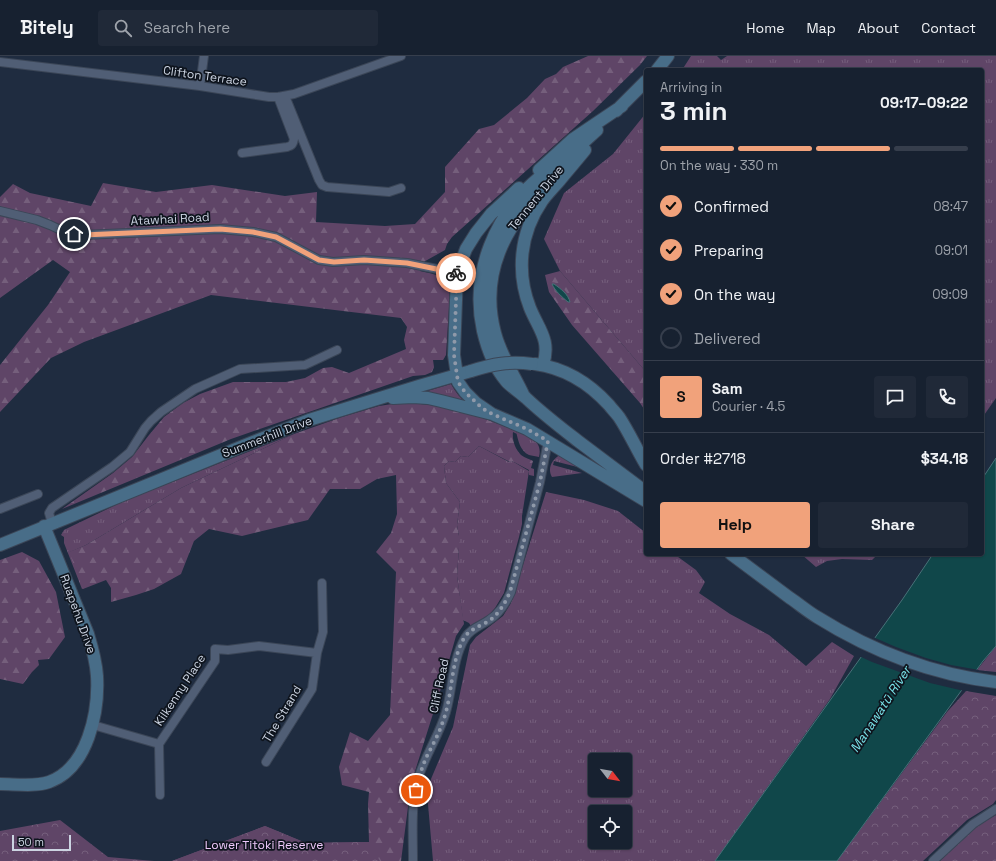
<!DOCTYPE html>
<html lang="en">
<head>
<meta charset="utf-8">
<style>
	:root { --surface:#172130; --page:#202938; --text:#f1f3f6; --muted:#9ea3ab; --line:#363e4c; --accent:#f1a27b }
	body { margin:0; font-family:"Space Grotesk",sans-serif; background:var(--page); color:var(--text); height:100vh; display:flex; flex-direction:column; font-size:15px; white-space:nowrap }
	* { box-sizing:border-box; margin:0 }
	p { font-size:13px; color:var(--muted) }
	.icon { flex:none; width:22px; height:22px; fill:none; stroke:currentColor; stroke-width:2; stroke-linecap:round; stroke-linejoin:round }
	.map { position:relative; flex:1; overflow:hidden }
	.side { position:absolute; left:644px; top:12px; width:340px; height:488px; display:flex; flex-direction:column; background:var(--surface); border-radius:4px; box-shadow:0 1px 3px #0004,0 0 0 1px var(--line) }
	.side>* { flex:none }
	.needle { width:26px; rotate:121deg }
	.fabs { position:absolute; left:588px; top:697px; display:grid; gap:8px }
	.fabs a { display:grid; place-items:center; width:44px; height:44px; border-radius:4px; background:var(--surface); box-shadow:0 1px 3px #0004,0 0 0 1px var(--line); font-size:20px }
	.scale { position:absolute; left:12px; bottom:10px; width:59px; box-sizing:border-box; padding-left:4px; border:2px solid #ccd4e2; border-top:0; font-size:11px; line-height:14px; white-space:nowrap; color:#ccd4e2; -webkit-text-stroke:3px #0e141d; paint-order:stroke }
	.pin { position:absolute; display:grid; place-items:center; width:34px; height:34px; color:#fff; margin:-17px; border:2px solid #fff; border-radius:50%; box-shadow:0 1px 4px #0007 }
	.courier { position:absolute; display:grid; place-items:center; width:40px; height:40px; margin:-20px; border:3px solid #f1a27b; border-radius:50%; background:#fff; color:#222; box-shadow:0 1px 5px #0007 }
	.head em { font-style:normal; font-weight:700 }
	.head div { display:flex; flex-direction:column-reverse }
	.head { display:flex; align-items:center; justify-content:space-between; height:68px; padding:0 16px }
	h1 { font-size:26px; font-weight:700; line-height:30px }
	.bar { display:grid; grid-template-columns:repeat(4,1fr); gap:6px 4px; align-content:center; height:48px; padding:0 16px }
	.bar i { height:5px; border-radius:3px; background:var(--line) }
	.bar .on { background:var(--accent) }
	.bar p { grid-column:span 4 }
	.line { display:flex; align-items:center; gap:10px; padding:0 16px; border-top:1px solid var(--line) }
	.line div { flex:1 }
	.round { display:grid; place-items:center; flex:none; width:42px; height:42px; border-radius:4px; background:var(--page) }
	ol { padding:0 16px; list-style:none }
	li { display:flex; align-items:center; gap:12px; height:44px }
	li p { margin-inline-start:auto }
	li .icon { padding:4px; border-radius:50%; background:var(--accent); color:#111; stroke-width:4 }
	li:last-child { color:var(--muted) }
	li i { width:22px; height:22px; border:2px solid var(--line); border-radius:50% }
	.button { display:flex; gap:8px; margin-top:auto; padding:8px 16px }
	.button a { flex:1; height:46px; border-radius:4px; background:var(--accent); color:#111; font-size:16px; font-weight:700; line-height:46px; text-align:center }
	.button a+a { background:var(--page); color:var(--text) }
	header { display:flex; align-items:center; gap:24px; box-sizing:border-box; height:56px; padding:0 20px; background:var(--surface); border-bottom:1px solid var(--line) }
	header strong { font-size:19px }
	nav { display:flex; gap:22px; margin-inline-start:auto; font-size:14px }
	.search { width:280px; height:36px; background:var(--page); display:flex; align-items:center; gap:10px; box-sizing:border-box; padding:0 14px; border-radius:4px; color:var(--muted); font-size:15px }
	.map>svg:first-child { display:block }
</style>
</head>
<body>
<header>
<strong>Bitely</strong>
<div class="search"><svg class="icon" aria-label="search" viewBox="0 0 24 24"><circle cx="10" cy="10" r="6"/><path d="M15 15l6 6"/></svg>Search here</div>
<nav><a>Home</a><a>Map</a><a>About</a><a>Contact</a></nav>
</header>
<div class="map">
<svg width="996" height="805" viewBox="0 0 996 805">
	<defs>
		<pattern id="grass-tufts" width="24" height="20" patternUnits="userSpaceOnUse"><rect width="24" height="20" fill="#5f4567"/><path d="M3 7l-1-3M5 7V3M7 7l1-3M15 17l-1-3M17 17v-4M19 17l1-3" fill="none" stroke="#755f7c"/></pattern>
		<pattern id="forest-firs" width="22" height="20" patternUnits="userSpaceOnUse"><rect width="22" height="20" fill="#5f4567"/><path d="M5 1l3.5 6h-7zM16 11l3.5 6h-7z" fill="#755f7c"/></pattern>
		<pattern id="wetland-marsh" width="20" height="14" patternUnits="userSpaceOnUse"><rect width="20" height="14" fill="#5f4567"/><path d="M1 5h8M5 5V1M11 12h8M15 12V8" fill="none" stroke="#755f7c"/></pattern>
		<pattern id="park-crowns" width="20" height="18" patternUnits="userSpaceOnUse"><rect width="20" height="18" fill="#5f4567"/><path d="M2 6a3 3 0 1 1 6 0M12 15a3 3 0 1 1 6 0" fill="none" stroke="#755f7c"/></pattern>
	</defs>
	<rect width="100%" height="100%" fill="#1f2c40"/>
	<path fill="url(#grass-tufts)" fill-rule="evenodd" d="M 691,0 L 717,0 L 721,4 L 727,0 L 996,0 L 996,342 L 982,362 L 982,14 L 682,14 Z
		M 646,57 L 646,316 L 560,215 L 544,183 L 564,137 L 613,98 Z
		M 451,328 C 456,337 461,343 469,349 L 414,339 Z
		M 516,375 C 529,381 543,384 539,401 C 536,400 532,400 529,399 C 520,395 518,384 516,375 Z
		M 294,378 L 181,432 L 86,489 L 70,496 L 84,532 L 82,533 L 64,487 L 64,481 L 61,479 L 64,474 L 68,472 L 124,445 L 253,394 Z
		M 479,390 L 509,406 L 512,405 L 529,415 L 522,460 L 522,468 L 519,481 L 504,537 L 495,552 L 487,561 L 471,570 L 469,567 L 463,564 L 457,520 L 459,491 L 459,480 L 457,469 L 460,446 L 446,427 L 444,410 L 449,405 L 455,406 L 461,400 L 468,401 Z
		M 560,399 L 589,414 L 554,405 L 553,409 L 582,417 L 552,421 C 547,413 552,403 560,399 Z
		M 546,436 L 584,444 L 618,455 L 646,477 L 646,498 L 674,498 L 696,514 L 705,526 L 699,537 L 730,558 L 769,579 L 806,610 L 832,586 L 854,600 L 830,643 L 715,805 L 433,805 L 427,737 L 431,723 L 453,671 L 470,589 L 476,581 L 503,560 L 511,547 ZM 595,704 L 625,704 L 625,734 L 595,734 ZM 595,756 L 625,756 L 625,786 L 595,786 Z
		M 801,498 L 878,498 L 872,504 L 842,503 L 827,505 L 816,511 Z"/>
	<path fill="url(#forest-firs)" d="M 588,0 L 647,0 L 640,9 L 593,55 L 452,181 L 447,188 L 445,194 L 420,208 L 420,215 C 428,217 440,218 446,225 C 448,227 449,231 450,235 L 446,299 L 443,304 L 433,304 L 434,311 L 432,316 L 425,319 L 413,320 L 231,383 L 62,453 L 113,417 L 132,401 L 149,379 L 164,361 L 183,347 L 200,338 L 233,326 L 286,326 L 305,322 L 323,312 L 332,311 L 349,317 L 406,293 L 404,284 L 407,271 L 401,262 L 211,239 L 84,286 L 51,302 L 0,356 L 0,309 L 48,249 L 70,216 L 53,204 L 0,242 L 0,141 L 13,128 L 30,137 L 91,150 L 103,127 L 156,136 L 212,129 L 285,140 L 317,136 L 316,166 L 385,170 L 415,168 L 445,136 L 445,111 L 479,73 L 494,69 L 527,42 L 545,23 L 556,18 L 563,11 Z
		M 560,215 L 646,316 L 646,356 L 640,347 L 572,269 L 549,236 L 545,219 Z
		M 392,348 C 404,348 417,347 430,349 C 458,352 490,364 516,375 L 517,378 L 513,376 C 512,384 515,393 521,399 C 525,402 530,403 533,405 L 531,412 L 534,413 L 534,420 L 529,419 L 529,414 L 512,405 L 510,406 L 479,390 L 468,401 L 461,400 L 455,406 L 449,405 L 444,410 L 446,427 L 460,446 L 457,469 L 459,480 L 459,491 L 457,520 L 464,568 L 456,580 L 442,629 L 411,728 L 401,805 L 172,805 L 265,770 L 306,787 L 369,786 L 368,748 L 369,736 L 342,729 L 339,711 L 350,676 L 368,685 L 390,659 L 396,516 L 376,496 L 391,477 L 397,458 L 396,419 L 377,423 L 360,433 L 330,433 L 308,464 L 242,480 L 209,473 L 194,485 L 181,518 L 154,533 L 136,539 L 111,546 L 111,532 L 106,524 L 83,533 L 69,496 L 86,489 L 181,432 L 294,378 L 342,361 L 379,350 Z
		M 22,496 L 39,505 L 56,536 L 65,581 L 49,603 L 38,604 L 39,609 L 32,616 L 23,628 L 0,623 L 0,504 Z"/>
	<path fill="url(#wetland-marsh)" d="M 551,226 C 561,226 568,237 572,246 L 572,248 L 567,248 C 560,242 552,236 551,226 Z"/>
	<path fill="url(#park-crowns)" d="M 996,590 L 996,616 L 977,614 Z
		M 966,635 L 996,640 L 996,744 L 993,748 L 967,764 L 923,805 L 837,805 L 947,656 Z
		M 996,759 L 996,805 L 940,805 L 977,770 Z
		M 60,764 L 108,801 L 154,805 L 0,805 L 0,775 Z
		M 265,770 L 306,787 L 369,786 L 380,805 L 172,805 Z"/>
	<path fill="#10474a" stroke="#487178" d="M 552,228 L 554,228 C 561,233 568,238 570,246 L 568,246 C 562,241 555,235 552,228 Z
		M 996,402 L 996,590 L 983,605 L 837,805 L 715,805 L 902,544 L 933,498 L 982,498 L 982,423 Z"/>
	<path fill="#1f2c40" d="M 873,581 L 896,591 L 926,602 L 951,609 L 979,614 L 964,635 L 930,627 L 872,606 L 859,600 Z"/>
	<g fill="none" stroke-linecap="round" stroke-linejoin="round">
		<g stroke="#3b4657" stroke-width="10">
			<path id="street" d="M 0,6 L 200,30 L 269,41 L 278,41 L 294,38 L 401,0
				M 200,30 L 204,0
				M 285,40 L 319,124 L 322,129 L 327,131 L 389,136 L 401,132
				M 242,97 L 287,91 C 292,90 293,88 294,83 L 278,41
				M 0,155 L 37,164 L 50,169 L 65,176 L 83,179 L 220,173 L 253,176 L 276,181 L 319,204 L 333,206 L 364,204 L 407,207 L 457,217
				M 0,453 L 38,438
				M 52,467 L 49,457 L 52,452 L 112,411 L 130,396 L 145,372 L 151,365 L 161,356 L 195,333 L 240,313 L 305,309 L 337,294
				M 93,669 L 159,688
				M 266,706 L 312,633 L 317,597 L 323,576 L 322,527
				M 160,739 L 159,688 L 215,605 L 215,593 L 228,594 L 259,590 L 317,597
				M 413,805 C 413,780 411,750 417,726 C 424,701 439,680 446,656 C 453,632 452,604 465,582 C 470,573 480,570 489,564 C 499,558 506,547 511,536 L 540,426 L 548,385
				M 933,805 L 973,768 L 996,753"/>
		</g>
		<g stroke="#3b4657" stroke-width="14">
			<path id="secondary" d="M 657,14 L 668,0
				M 616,55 L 646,25
				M 568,102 C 559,108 549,114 540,121 C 495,158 470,217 483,275 C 487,292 494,311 506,325 C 511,331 520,336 526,342 C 543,358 560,371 578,385 C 601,402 623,419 646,436
				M 539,114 L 573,83 L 622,50
				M 535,308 C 565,312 589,327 609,349 C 612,353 616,357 619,361 C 629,376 637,394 646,409
				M 543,309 C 551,284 539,274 530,252 C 516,216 520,177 542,145 C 547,138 554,131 560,124 C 568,114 577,104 585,94
				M 523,338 C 513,317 501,300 495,277 C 483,232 495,191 523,155 C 531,144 541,135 550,125 C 556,118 561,109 568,101 C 577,92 587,83 597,74
				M 393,342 L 413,341 L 428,342 L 441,345 L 492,358 L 527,373 L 646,445
				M 492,358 L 476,347 L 465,336 L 458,326 L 454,299 L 457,217 L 466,193 L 476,177 L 491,158 L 519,132
				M 0,489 L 253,386 L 309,364 L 419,330 L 471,315
				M 731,498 C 750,512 770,527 790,542 C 799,548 807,555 817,561 C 873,596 930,618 996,626
				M 0,728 C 15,728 35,731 49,726 C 88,712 99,656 97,620 C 96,605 92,591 88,578 L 44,470"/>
		</g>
		<use href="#street" stroke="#505e75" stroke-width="8"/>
		<use href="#secondary" stroke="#486d88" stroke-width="12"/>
		<g stroke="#3b4657" stroke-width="14" stroke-linecap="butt">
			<path id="secondary-bridge" d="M 471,315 C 493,308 509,305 532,308"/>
		</g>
		<use href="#secondary-bridge" stroke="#486d88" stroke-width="12"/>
	</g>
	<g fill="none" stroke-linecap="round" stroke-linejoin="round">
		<path stroke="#8f99a9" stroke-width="4" stroke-dasharray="0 7.2" d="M 416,734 C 418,723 422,712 426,702 C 432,690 439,678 443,665 C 453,639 450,607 464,582 C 470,573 480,570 489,565 C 499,558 505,547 510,536 L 540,426 L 548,385 L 527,373 L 492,358 L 482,352 L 465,336 L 458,326 L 454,299 L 457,217 L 456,217"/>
		<path stroke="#f1a27b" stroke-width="5" d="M 74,178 L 83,179 L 220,173 L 253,176 L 276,181 L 319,204 L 334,206 L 364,204 L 407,207 L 456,217"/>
	</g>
	<g text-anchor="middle" stroke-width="3.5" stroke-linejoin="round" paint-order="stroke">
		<g font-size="12" fill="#ccd4e2" stroke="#0e141d">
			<text transform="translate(205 20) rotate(8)" y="4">Clifton Terrace</text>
			<text transform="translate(536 142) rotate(-51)" y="4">Tennent Drive</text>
			<text transform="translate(170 163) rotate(-3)" y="4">Atawhai Road</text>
			<text transform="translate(267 381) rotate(-21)" y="4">Summerhill Drive</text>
			<text transform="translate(78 558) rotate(70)" y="4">Ruapehu Drive</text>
			<text transform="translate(439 630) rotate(-78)" y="4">Cliff Road</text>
			<text transform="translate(180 634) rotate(-57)" y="4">Kilkenny Place</text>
			<text transform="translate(282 658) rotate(-59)" y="4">The Strand</text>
		</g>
		<g font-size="12" fill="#eec8fa" stroke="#0e141d">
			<text x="264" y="793">Lower Titoki Reserve</text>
		</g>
		<g font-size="13" font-style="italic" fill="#79e3e9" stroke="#0e141d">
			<text transform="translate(880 653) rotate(-57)" y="5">Manawatū River</text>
		</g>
	</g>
</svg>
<div class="fabs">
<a><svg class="needle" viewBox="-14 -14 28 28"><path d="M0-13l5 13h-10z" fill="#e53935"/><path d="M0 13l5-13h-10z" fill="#9ea3ab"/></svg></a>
<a><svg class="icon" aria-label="locate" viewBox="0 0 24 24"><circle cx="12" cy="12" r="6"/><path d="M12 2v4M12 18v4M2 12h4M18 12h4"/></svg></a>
</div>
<div class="scale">50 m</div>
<div class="pin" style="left:416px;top:734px;background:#ea580c"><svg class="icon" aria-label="bag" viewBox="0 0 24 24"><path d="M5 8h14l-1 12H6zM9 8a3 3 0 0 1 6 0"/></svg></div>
<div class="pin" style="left:74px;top:178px;background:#1f2937"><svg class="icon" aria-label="home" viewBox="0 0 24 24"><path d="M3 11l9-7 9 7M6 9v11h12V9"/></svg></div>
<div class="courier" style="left:456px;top:217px"><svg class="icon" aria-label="bike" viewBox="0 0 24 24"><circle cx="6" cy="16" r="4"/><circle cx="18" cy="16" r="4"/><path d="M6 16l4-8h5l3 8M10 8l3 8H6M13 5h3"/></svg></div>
<section class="side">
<div class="head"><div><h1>3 min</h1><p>Arriving in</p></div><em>09:17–09:22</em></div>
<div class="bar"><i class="on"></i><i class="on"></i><i class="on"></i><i></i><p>On the way · 330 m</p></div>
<ol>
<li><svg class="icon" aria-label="check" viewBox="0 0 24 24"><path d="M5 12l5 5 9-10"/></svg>Confirmed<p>08:47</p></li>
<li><svg class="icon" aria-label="check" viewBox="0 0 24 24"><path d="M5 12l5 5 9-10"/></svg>Preparing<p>09:01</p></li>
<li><svg class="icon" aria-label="check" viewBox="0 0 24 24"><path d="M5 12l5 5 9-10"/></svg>On the way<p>09:09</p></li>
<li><i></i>Delivered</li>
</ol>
<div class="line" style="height:72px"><b class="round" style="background:var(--accent);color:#111">S</b><div><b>Sam</b><p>Courier · 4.5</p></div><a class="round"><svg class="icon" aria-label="chat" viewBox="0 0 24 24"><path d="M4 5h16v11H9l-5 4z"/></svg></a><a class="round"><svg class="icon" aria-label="phone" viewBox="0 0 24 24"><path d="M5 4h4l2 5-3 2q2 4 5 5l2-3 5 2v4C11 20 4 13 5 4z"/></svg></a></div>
<div class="line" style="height:52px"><div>Order #2718</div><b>$34.18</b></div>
<div class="button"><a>Help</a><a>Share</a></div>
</section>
</div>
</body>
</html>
